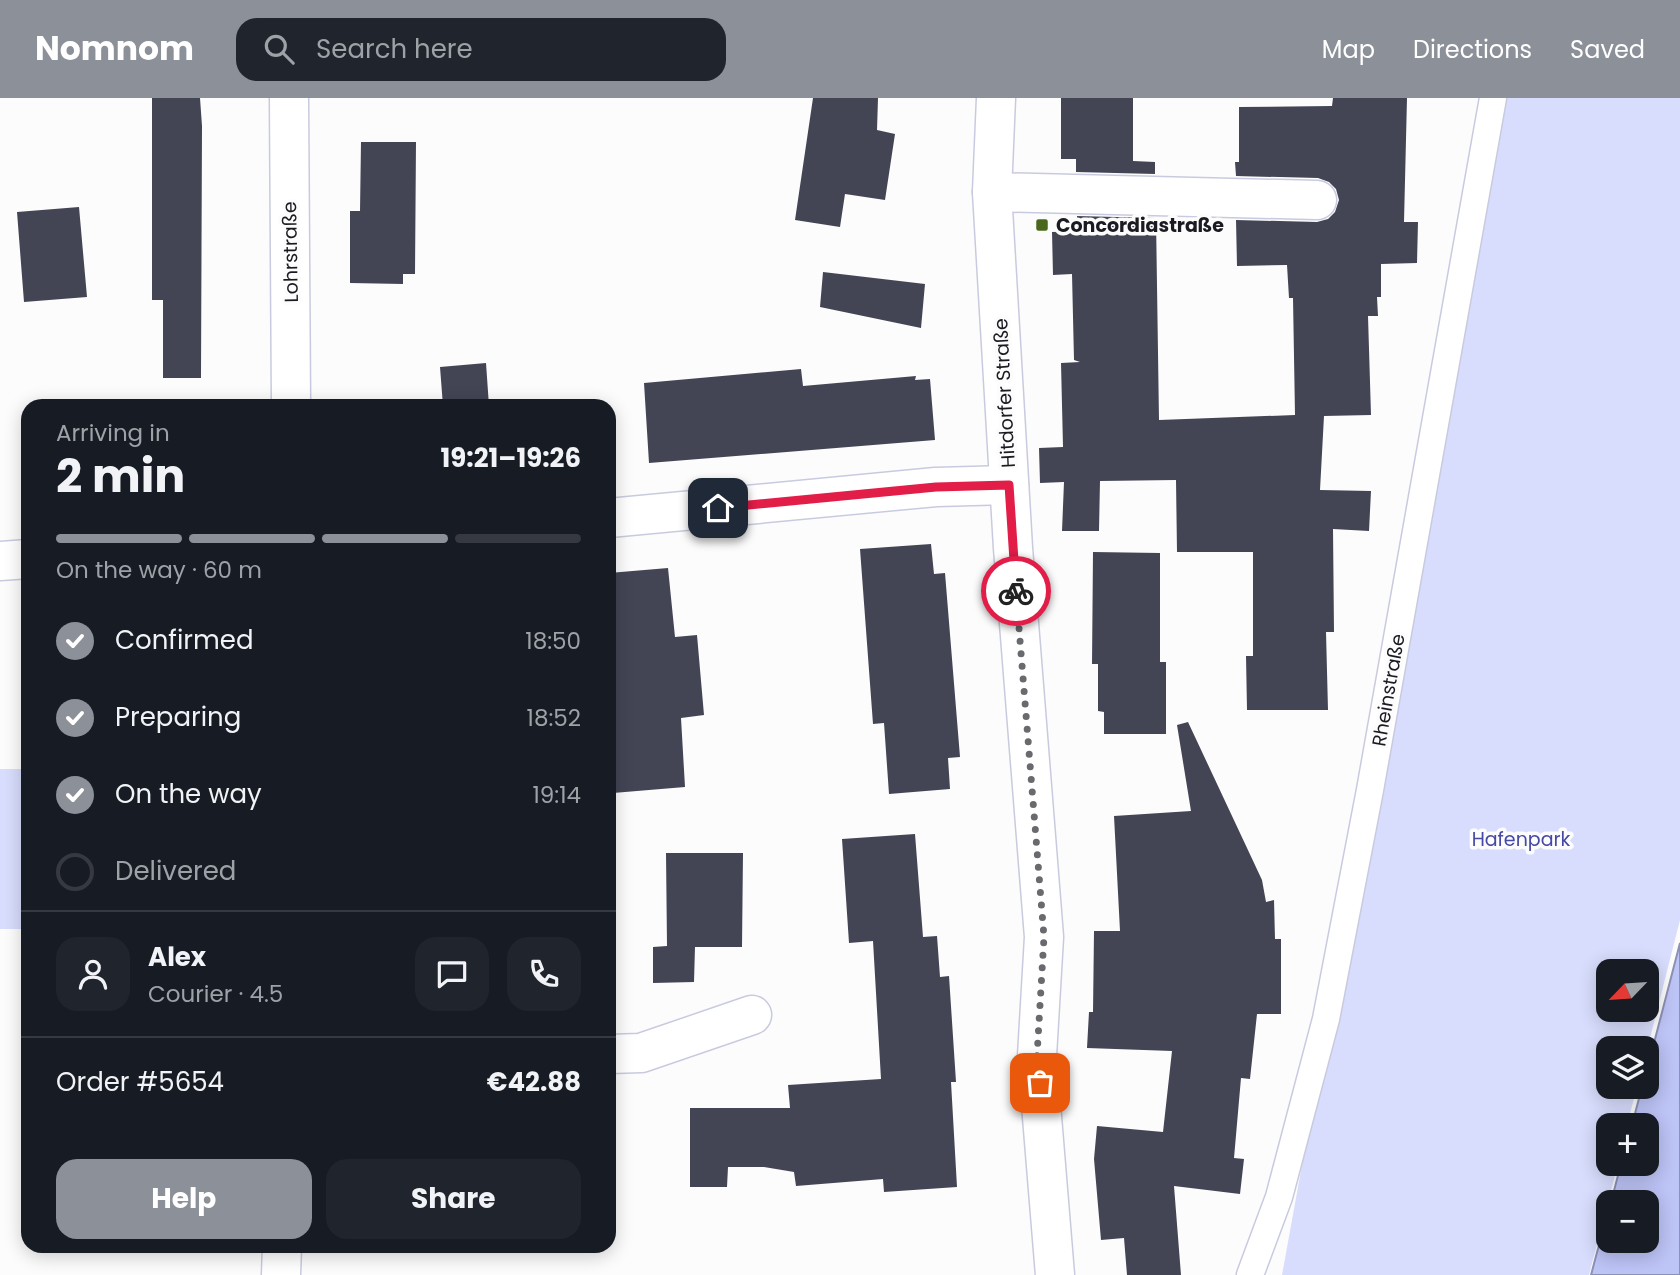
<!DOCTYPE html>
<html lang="en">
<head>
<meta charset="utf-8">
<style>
	:root { --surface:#171b24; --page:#20242c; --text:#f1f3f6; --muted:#9ea1a6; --line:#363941; --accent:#8c9099 }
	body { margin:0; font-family:Poppins,sans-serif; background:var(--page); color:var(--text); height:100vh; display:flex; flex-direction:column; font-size:26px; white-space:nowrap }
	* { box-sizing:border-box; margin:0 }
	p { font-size:23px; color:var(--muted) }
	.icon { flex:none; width:38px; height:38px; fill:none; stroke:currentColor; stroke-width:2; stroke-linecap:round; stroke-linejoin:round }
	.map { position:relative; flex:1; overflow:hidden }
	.details { position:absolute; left:21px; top:301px; width:595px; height:854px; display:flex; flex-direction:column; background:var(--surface); border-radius:21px; box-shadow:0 4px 18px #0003 }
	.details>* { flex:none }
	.needle { width:46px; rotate:245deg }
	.tools { position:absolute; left:1596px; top:861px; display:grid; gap:14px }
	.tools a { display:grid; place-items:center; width:63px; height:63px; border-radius:14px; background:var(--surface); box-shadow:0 4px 18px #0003; font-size:35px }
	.pin { position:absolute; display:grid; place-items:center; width:60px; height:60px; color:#fff; margin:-30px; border-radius:14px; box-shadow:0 4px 10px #0006 }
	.courier { position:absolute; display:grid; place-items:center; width:70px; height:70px; margin:-35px; border:5px solid #e11d48; border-radius:50%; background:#fff; color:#222; box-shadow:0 2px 9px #0007 }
	.overview em { font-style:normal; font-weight:700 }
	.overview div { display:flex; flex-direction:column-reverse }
	.overview { display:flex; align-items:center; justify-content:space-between; height:119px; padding:0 35px }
	h1 { font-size:46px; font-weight:700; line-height:52px }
	.bar { display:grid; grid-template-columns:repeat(4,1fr); gap:10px 7px; align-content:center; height:84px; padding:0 35px }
	.bar i { height:9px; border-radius:5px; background:var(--line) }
	.bar .active { background:var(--accent) }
	.bar p { grid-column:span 4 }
	.line { display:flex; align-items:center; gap:18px; padding:0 35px; border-top:2px solid var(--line) }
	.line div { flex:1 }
	.round { display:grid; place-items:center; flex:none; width:74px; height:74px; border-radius:21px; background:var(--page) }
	ol { padding:0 35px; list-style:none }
	li { display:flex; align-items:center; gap:21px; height:77px }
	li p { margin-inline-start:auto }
	li .icon { padding:7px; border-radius:50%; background:var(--accent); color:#fff; stroke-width:4 }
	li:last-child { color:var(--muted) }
	li i { width:38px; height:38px; border:4px solid var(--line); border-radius:50% }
	.action { display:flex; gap:14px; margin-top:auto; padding:14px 35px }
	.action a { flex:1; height:80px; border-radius:21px; background:var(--accent); color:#fff; font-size:28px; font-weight:700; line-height:80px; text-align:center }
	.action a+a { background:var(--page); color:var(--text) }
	header { display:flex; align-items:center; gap:42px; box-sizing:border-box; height:98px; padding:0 35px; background:var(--accent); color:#fff }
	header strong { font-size:33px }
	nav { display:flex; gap:38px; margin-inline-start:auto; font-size:24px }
	.search { width:490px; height:63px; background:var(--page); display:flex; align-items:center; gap:18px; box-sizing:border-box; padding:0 24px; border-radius:21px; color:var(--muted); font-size:26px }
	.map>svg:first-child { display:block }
</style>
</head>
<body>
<header>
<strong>Nomnom</strong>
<div class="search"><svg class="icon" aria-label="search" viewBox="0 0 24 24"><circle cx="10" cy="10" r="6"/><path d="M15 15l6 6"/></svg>Search here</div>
<nav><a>Map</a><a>Directions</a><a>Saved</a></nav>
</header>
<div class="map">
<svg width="1680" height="1177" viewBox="0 0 1680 1177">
	<rect width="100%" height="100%" fill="#fcfcfc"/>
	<path fill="#d8ddfd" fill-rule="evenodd" d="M 1496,0 L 1680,0 L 1680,822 L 1647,952 L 1608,950 L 1608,989 L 1637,989 L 1627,1027 L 1608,1027 L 1608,1066 L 1618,1066 L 1589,1177 L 1282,1177 ZM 1608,873 L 1647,873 L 1647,912 L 1608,912 Z
		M 0,671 L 28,671 L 28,831 L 0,831 Z"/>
	<path fill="#bdc4f6" stroke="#8c91b6" stroke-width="2" d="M 1680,845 L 1680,1177 L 1591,1177 L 1608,1113 L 1608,1143 L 1647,1143 L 1647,1104 L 1611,1104 L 1621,1066 L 1647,1066 L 1647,1027 L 1632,1027 L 1642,989 L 1647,989 L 1647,972 Z"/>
	<path fill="#434555" d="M 152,0 L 200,0 L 202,28 L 201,280 L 163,280 L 163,202 L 152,202 Z
		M 813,0 L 878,0 L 877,32 L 895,36 L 885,102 L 845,96 L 840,129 L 795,122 Z
		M 1061,0 L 1133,0 L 1133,63 L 1155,64 L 1155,76 L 1076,74 L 1076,61 L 1061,61 Z
		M 1333,0 L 1407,0 L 1404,124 L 1418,124 L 1417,165 L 1381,166 L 1381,199 L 1377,199 L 1378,218 L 1368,218 L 1371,317 L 1324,318 L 1320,392 L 1371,393 L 1369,433 L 1333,431 L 1334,534 L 1326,534 L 1328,612 L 1247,612 L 1246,558 L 1253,558 L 1253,454 L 1177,454 L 1176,382 L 1100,383 L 1099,433 L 1062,433 L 1064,384 L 1040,385 L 1039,350 L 1063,349 L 1061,265 L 1080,264 L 1074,262 L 1072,176 L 1053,177 L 1052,134 L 1078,133 L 1077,118 L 1156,120 L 1159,322 L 1295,317 L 1293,200 L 1289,200 L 1287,167 L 1237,168 L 1236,122 L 1317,124 L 1328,121 L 1335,114 L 1339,102 L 1336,91 L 1329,84 L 1318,80 L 1236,78 L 1235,64 L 1239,64 L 1239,9 L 1332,8 Z
		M 361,44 L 416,44 L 415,176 L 403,176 L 403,186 L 350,185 L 350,113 L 360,113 Z
		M 79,109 L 87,199 L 24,204 L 17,114 Z
		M 823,174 L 925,186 L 921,230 L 820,209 Z
		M 486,265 L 489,308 L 443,308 L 440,269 Z
		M 801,271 L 803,288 L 916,278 L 915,282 L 930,281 L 935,342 L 649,365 L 644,285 Z
		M 931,446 L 934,476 L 945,475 L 960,659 L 948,660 L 950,691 L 889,696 L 884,625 L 873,626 L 860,451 Z
		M 1093,454 L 1160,455 L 1160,564 L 1166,564 L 1166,636 L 1104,636 L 1104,614 L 1098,613 L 1098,566 L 1092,566 Z
		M 668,470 L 675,539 L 697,537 L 704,617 L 681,620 L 685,689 L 613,695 L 609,646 L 609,475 Z
		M 1188,624 L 1262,782 L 1266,804 L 1274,802 L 1275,841 L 1281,841 L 1281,916 L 1257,916 L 1250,981 L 1241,980 L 1234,1060 L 1244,1061 L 1240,1096 L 1174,1088 L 1181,1177 L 1127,1177 L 1124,1140 L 1101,1142 L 1094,1061 L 1097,1028 L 1163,1034 L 1172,953 L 1087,950 L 1089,914 L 1093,914 L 1094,833 L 1120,833 L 1114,718 L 1191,713 L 1177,627 Z
		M 915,736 L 923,839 L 937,838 L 940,879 L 949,878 L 956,984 L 951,984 L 957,1089 L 884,1094 L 883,1081 L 796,1088 L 794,1074 L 764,1069 L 728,1069 L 727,1089 L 690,1089 L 690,1010 L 790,1010 L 788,987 L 881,981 L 873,843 L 849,845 L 842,741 Z
		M 666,755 L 743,755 L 742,849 L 695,849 L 694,884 L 653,885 L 653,849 L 667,848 Z"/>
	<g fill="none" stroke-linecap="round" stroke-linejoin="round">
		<g stroke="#c8cbdf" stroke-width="29">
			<path id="service" d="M 1250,1177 L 1279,1099 L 1326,921 L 1370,692 L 1493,0"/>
		</g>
		<g stroke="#c8cbdf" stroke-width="41">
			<path id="minor" d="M 289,0 L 291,308
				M 992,94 L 1317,102
				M 609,420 L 936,389 L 1009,387
				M 0,463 L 28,461
				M 609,956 L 641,955 L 752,917
				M 281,1177 L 282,1148"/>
		</g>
		<g stroke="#c8cbdf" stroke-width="41">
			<path id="tertiary" d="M 996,0 L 992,94 L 1013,450 L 1044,839 L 1037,958 L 1055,1177"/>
		</g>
		<use href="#service" stroke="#fff" stroke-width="26"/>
		<use href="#minor" stroke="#fff" stroke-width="38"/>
		<use href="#tertiary" stroke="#fff" stroke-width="38"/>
	</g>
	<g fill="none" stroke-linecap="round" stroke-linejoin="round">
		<path stroke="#696a6e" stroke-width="7" stroke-dasharray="0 12.6" d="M 1016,493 L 1044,839 L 1037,958 L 1040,985"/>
		<path stroke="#e11d48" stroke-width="9" d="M 718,410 L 936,389 L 1009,387 L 1016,493"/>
	</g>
	<rect fill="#4a681c" stroke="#fcfcfc" stroke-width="2.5" x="1035" y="120" width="14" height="14" rx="3.5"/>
	<g text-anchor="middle" stroke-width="7" stroke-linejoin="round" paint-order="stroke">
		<g font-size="19" font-weight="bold" fill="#1a1b22" stroke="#fcfcfc" text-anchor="start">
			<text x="1056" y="134">Concordiastraße</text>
		</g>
		<g font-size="19" fill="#1a1b22" stroke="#fcfcfc">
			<text transform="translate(290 154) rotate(-91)" y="7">Lohrstraße</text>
			<text transform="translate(1004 295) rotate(-93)" y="7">Hitdorfer Straße</text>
			<text transform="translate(1388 592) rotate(-80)" y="7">Rheinstraße</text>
		</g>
		<g font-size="19" fill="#4748a6" stroke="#fcfcfc">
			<text x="1521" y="748">Hafenpark</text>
		</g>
	</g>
</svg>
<div class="tools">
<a><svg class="needle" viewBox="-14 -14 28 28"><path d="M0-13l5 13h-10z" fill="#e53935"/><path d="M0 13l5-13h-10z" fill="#9ea1a6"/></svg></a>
<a><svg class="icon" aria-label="layers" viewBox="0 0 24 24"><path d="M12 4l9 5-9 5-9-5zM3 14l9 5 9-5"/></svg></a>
<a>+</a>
<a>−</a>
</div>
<div class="pin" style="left:1040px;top:985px;background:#ea580c"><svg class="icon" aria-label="bag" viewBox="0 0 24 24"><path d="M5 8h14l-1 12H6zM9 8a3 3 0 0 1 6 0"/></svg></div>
<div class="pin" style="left:718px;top:410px;background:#1f2937"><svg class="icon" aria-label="home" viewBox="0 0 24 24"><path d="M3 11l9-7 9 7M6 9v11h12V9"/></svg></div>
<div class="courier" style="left:1016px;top:493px"><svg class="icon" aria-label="bike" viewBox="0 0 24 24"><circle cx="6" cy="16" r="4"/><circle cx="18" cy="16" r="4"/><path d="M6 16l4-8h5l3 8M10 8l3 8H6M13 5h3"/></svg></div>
<section class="details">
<div class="overview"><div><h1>2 min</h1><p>Arriving in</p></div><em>19:21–19:26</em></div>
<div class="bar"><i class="active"></i><i class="active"></i><i class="active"></i><i></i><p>On the way · 60 m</p></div>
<ol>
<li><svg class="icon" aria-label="check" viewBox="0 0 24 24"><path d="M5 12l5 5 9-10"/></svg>Confirmed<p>18:50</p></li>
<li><svg class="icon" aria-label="check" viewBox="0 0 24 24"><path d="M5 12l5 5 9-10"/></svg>Preparing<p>18:52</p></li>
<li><svg class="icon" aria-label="check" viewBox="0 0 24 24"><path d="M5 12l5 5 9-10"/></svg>On the way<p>19:14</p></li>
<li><i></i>Delivered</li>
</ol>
<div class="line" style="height:126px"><a class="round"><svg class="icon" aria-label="person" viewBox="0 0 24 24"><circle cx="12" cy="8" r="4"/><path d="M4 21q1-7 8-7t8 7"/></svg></a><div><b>Alex</b><p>Courier · 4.5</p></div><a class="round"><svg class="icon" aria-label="chat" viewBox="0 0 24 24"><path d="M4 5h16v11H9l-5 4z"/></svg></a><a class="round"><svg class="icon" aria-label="phone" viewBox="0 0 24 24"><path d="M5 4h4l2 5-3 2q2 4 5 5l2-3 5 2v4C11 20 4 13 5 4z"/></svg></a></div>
<div class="line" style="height:91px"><div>Order #5654</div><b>€42.88</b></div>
<div class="action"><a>Help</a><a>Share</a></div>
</section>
</div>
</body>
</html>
